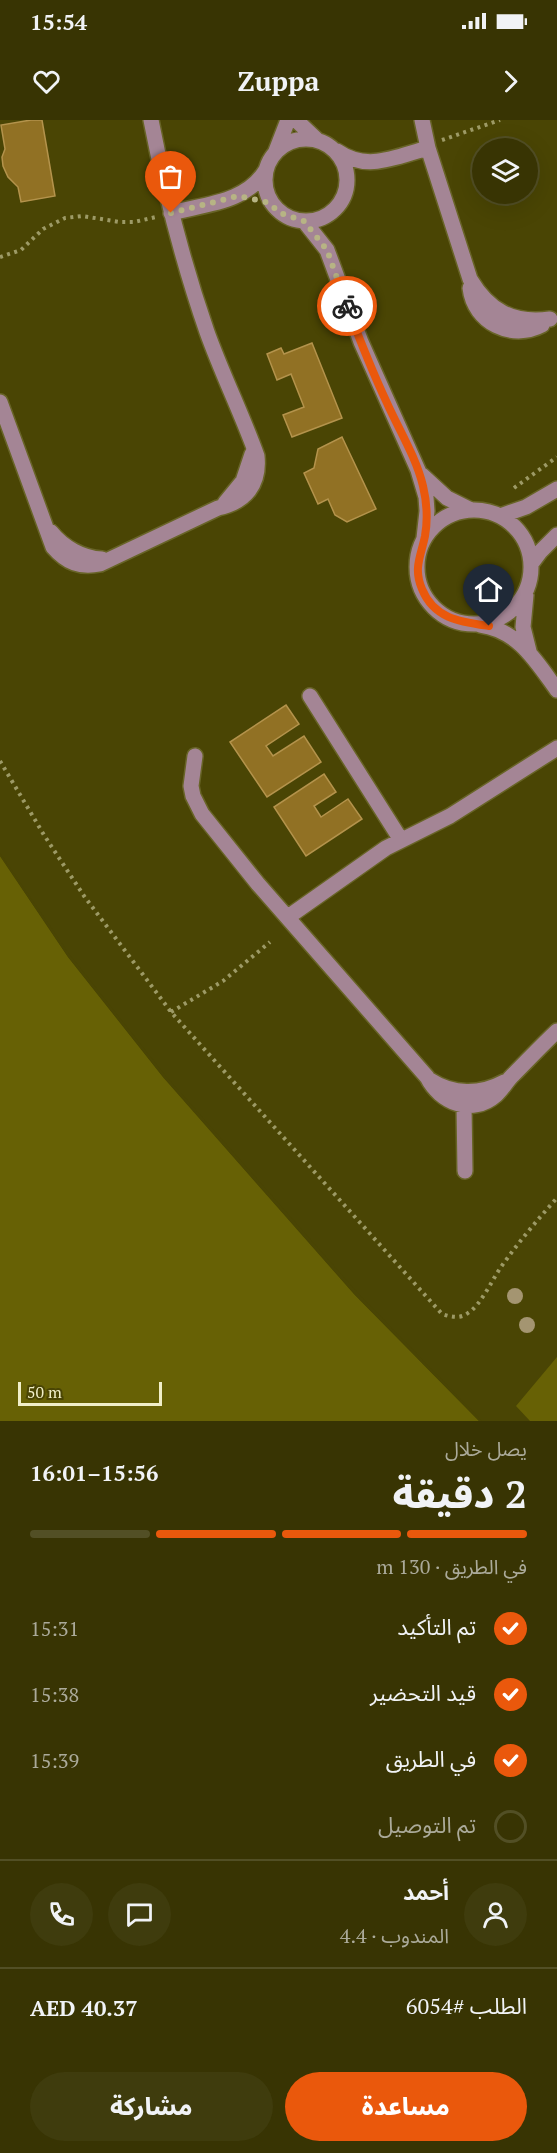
<!DOCTYPE html>
<html lang="ar">
<head>
<meta charset="utf-8">
<style>
	:root { --surface:#383403; --page:#3f3c0d; --text:#f1f3f6; --muted:#abaa9a; --line:#524f25; --accent:#ea580c }
	body { margin:0; font-family:"PT Serif","Noto Sans Arabic",serif; background:var(--page); color:var(--text); direction:rtl; height:100vh; display:flex; flex-direction:column; font-size:22px; white-space:nowrap }
	* { box-sizing:border-box; margin:0 }
	p { font-size:20px; color:var(--muted) }
	.icon { flex:none; width:33px; height:33px; fill:none; stroke:currentColor; stroke-width:2; stroke-linecap:round; stroke-linejoin:round }
	.map { position:relative; height:1301px; overflow:hidden; direction:ltr }
	.side { display:flex; flex-direction:column; background:var(--surface); flex:1 }
	.side>* { flex:none }
	.tools { position:absolute; left:472px; top:18px; display:grid; gap:12px }
	.tools a { display:grid; place-items:center; width:66px; height:66px; border-radius:50%; background:var(--surface); box-shadow:0 6px 24px #0002,0 0 0 2px var(--line); font-size:30px }
	.scale { position:absolute; left:18px; bottom:15px; width:144px; box-sizing:border-box; padding-left:6px; border:3px solid #f1efc9; border-top:0; font-size:16px; line-height:21px; white-space:nowrap; color:#f1efc9; -webkit-text-stroke:4px #4a4504; paint-order:stroke }
	.pin { position:absolute; display:grid; place-items:center; width:51px; height:51px; color:#fff; margin:-62px -26px; border-radius:50% 50% 50% 0; rotate:-45deg; box-shadow:0 0 6px #0007 }
	.pin .icon { rotate:45deg }
	.courier { position:absolute; display:grid; place-items:center; width:60px; height:60px; margin:-30px; border:4px solid #ea580c; border-radius:50%; background:#fff; color:#222; box-shadow:0 2px 8px #0007 }
	.head em { font-style:normal; font-weight:800 }
	.head div { display:flex; flex-direction:column-reverse }
	.head { display:flex; align-items:center; justify-content:space-between; height:102px; padding:0 30px }
	h1 { font-size:39px; font-weight:800; line-height:45px }
	.bar { display:grid; grid-template-columns:repeat(4,1fr); gap:9px 6px; align-content:center; height:72px; padding:0 30px }
	.bar i { height:8px; border-radius:4px; background:var(--line) }
	.bar .active { background:var(--accent) }
	.bar p { grid-column:span 4 }
	.line { display:flex; align-items:center; gap:15px; padding:0 30px; border-top:2px solid var(--line) }
	.line div { flex:1 }
	.round { display:grid; place-items:center; flex:none; width:63px; height:63px; border-radius:32px; background:var(--page) }
	ol { padding:0 30px; list-style:none }
	li { display:flex; align-items:center; gap:18px; height:66px }
	li p { margin-inline-start:auto }
	li .icon { padding:6px; border-radius:50%; background:var(--accent); color:#fff; stroke-width:4 }
	li:last-child { color:var(--muted) }
	li i { width:33px; height:33px; border:3px solid var(--line); border-radius:50% }
	.primary-button { display:flex; gap:12px; margin-top:auto; padding:12px 30px }
	.primary-button a { flex:1; height:69px; border-radius:36px; background:var(--accent); color:#fff; font-size:24px; font-weight:800; line-height:69px; text-align:center }
	.primary-button a+a { background:var(--page); color:var(--text) }
	.status { display:flex; justify-content:space-between; align-items:center; height:42px; padding:0 30px; background:var(--surface); direction:ltr }
	.status svg { height:16px; fill:currentColor }
	header { display:flex; justify-content:space-between; align-items:center; height:78px; padding:0 30px; background:var(--surface); font-size:27px; font-weight:800 }
	.map>svg:first-child { display:block }
</style>
</head>
<body>
<div class="status"><b>15:54</b><svg viewBox="0 0 49 12"><path d="M0 12V9h3v3zM5 12V6h3v6zM10 12V3h3v9zM15 12V0h3v12zM26 1h20v11H26zM47 4h2v5h-2z"/></svg></div>
<header><svg class="icon" aria-label="forward" viewBox="0 0 24 24"><path d="M9 5l7 7-7 7"/></svg>Zuppa<svg class="icon" aria-label="heart" viewBox="0 0 24 24"><path d="M12 20l-8-8c-3-5 5-10 8-4 3-6 11-1 8 4z"/></svg></header>
<div class="map">
<svg width="557" height="1301" viewBox="0 0 557 1301">
	<rect width="100%" height="100%" fill="#4a4504"/>
	<path fill="#676105" d="M 0,736 L 68,837 L 163,957 L 354,1174 L 479,1301 L 0,1301 Z
		M 557,1237 L 557,1301 L 530,1301 L 516,1286 Z"/>
	<path fill="#4a4504" d="M 0,733 L 70,835 L 165,955 L 357,1172 L 482,1301 L 479,1301 L 354,1174 L 163,957 L 68,837 L 0,736 Z"/>
	<path fill="#917124" stroke="#b4934c" stroke-width="1.5" d="M 31,0 L 42,0 L 55,76 L 21,82 L 18,67 L 8,57 L 3,46 L 2,37 L 5,29 L 1,5 Z
		M 312,223 L 342,298 L 292,317 L 283,295 L 304,287 L 291,254 L 277,260 L 267,234 L 281,228 L 284,234 Z
		M 342,317 L 376,389 L 347,402 L 335,395 L 328,379 L 318,384 L 304,353 L 314,348 L 318,329 Z
		M 286,585 L 299,604 L 266,626 L 273,636 L 304,616 L 321,642 L 267,677 L 230,622 Z
		M 324,654 L 336,672 L 314,686 L 321,697 L 348,679 L 362,699 L 306,736 L 274,687 Z"/>
	<g fill="none" stroke-linecap="round" stroke-linejoin="round">
		<g stroke="#686427" stroke-width="18">
			<path id="minor" d="M 296,0 L 316,19
				M 422,0 L 428,28 L 470,159 C 489,191 513,204 550,199
				M265 60a41 41 0 1 1 82 0a41 41 0 1 1-82 0Z
				M 276,31 L 288,0
				M 337,31 C 367,52 395,37 428,28
				M 171,93 C 205,84 246,83 266,50
				M 304,101 L 327,130 L 361,222 L 418,350 L 426,377 L 427,391 L 424,418
				M 470,168 C 474,203 512,221 542,205
				M 0,282 L 53,427 C 67,443 80,448 100,444 L 218,388 C 246,382 260,364 257,336 C 242,294 222,254 207,212 C 183,143 165,72 151,0
				M 422,355 L 447,378 L 471,390
				M 225,383 L 243,361 L 252,334
				M417 447a57 57 0 1 1 114 0a57 57 0 1 1-114 0Z
				M 500,396 L 526,387 L 557,369
				M 51,412 C 63,427 82,438 102,439
				M 531,444 L 540,432 L 557,415
				M 526,475 L 523,507 L 529,531
				M 480,505 C 518,510 536,541 557,570
				M 310,576 L 401,720
				M 195,636 L 191,666 L 193,676 L 202,694 L 258,764 L 427,957 C 440,983 472,996 496,975 C 503,969 507,960 514,954 C 528,940 542,925 557,911
				M 288,797 L 386,728 L 450,696 L 557,628
				M 430,960 C 453,975 480,975 504,962
				M 464,986 L 465,1051"/>
		</g>
		<path stroke="#9d9a66" stroke-width="4" stroke-dasharray="3 4.5" stroke-linecap="butt" d="M 442,20 L 500,0
			M 0,137 L 21,130 L 43,109 L 65,98 L 82,96 L 120,102 L 134,102 L 156,97
			M 514,368 L 557,337
			M 0,641 L 44,715 L 84,776 L 171,892 L 442,1194 C 451,1197 460,1199 468,1193 C 481,1185 492,1160 501,1147 C 518,1123 537,1100 557,1078
			M 171,892 L 223,861 L 270,822"/>
		<use href="#minor" stroke="#a48595" stroke-width="15"/>
	</g>
	<g fill="#a49571">
		<circle cx="515" cy="1176" r="8"/>
		<circle cx="527" cy="1205" r="8"/>
	</g>
	<g fill="none" stroke-linecap="round" stroke-linejoin="round">
		<path stroke="#b7b484" stroke-width="6" stroke-dasharray="0 10.8" d="M 171,93 L 238,76 L 266,82 L 283,94 L 304,101 L 327,130 L 347,186"/>
		<path stroke="#ea580c" stroke-width="8" d="M 347,186 C 359,218 372,251 387,283 C 399,310 416,337 423,366 C 427,383 428,399 425,416 C 421,436 413,448 422,469 C 434,499 461,502 489,506"/>
	</g>
</svg>
<div class="tools">
<a><svg class="icon" aria-label="layers" viewBox="0 0 24 24"><path d="M12 4l9 5-9 5-9-5zM3 14l9 5 9-5"/></svg></a>
</div>
<div class="scale">50 m</div>
<div class="pin" style="left:171px;top:93px;background:#ea580c"><svg class="icon" aria-label="bag" viewBox="0 0 24 24"><path d="M5 8h14l-1 12H6zM9 8a3 3 0 0 1 6 0"/></svg></div>
<div class="pin" style="left:489px;top:506px;background:#1f2937"><svg class="icon" aria-label="home" viewBox="0 0 24 24"><path d="M3 11l9-7 9 7M6 9v11h12V9"/></svg></div>
<div class="courier" style="left:347px;top:186px"><svg class="icon" aria-label="bike" viewBox="0 0 24 24"><circle cx="6" cy="16" r="4"/><circle cx="18" cy="16" r="4"/><path d="M6 16l4-8h5l3 8M10 8l3 8H6M13 5h3"/></svg></div>
</div>
<section class="side">
<div class="head"><div><h1>2 دقيقة</h1><p>يصل خلال</p></div><em>15:56–16:01</em></div>
<div class="bar"><i class="active"></i><i class="active"></i><i class="active"></i><i></i><p>في الطريق · 130 m</p></div>
<ol>
<li><svg class="icon" aria-label="check" viewBox="0 0 24 24"><path d="M5 12l5 5 9-10"/></svg>تم التأكيد<p>15:31</p></li>
<li><svg class="icon" aria-label="check" viewBox="0 0 24 24"><path d="M5 12l5 5 9-10"/></svg>قيد التحضير<p>15:38</p></li>
<li><svg class="icon" aria-label="check" viewBox="0 0 24 24"><path d="M5 12l5 5 9-10"/></svg>في الطريق<p>15:39</p></li>
<li><i></i>تم التوصيل</li>
</ol>
<div class="line" style="height:108px"><a class="round"><svg class="icon" aria-label="person" viewBox="0 0 24 24"><circle cx="12" cy="8" r="4"/><path d="M4 21q1-7 8-7t8 7"/></svg></a><div><b>أحمد</b><p>المندوب · 4.4</p></div><a class="round"><svg class="icon" aria-label="chat" viewBox="0 0 24 24"><path d="M4 5h16v11H9l-5 4z"/></svg></a><a class="round"><svg class="icon" aria-label="phone" viewBox="0 0 24 24"><path d="M5 4h4l2 5-3 2q2 4 5 5l2-3 5 2v4C11 20 4 13 5 4z"/></svg></a></div>
<div class="line" style="height:78px"><div>الطلب #6054</div><b>AED 40.37</b></div>
<div class="primary-button"><a>مساعدة</a><a>مشاركة</a></div>
</section>
</body>
</html>
